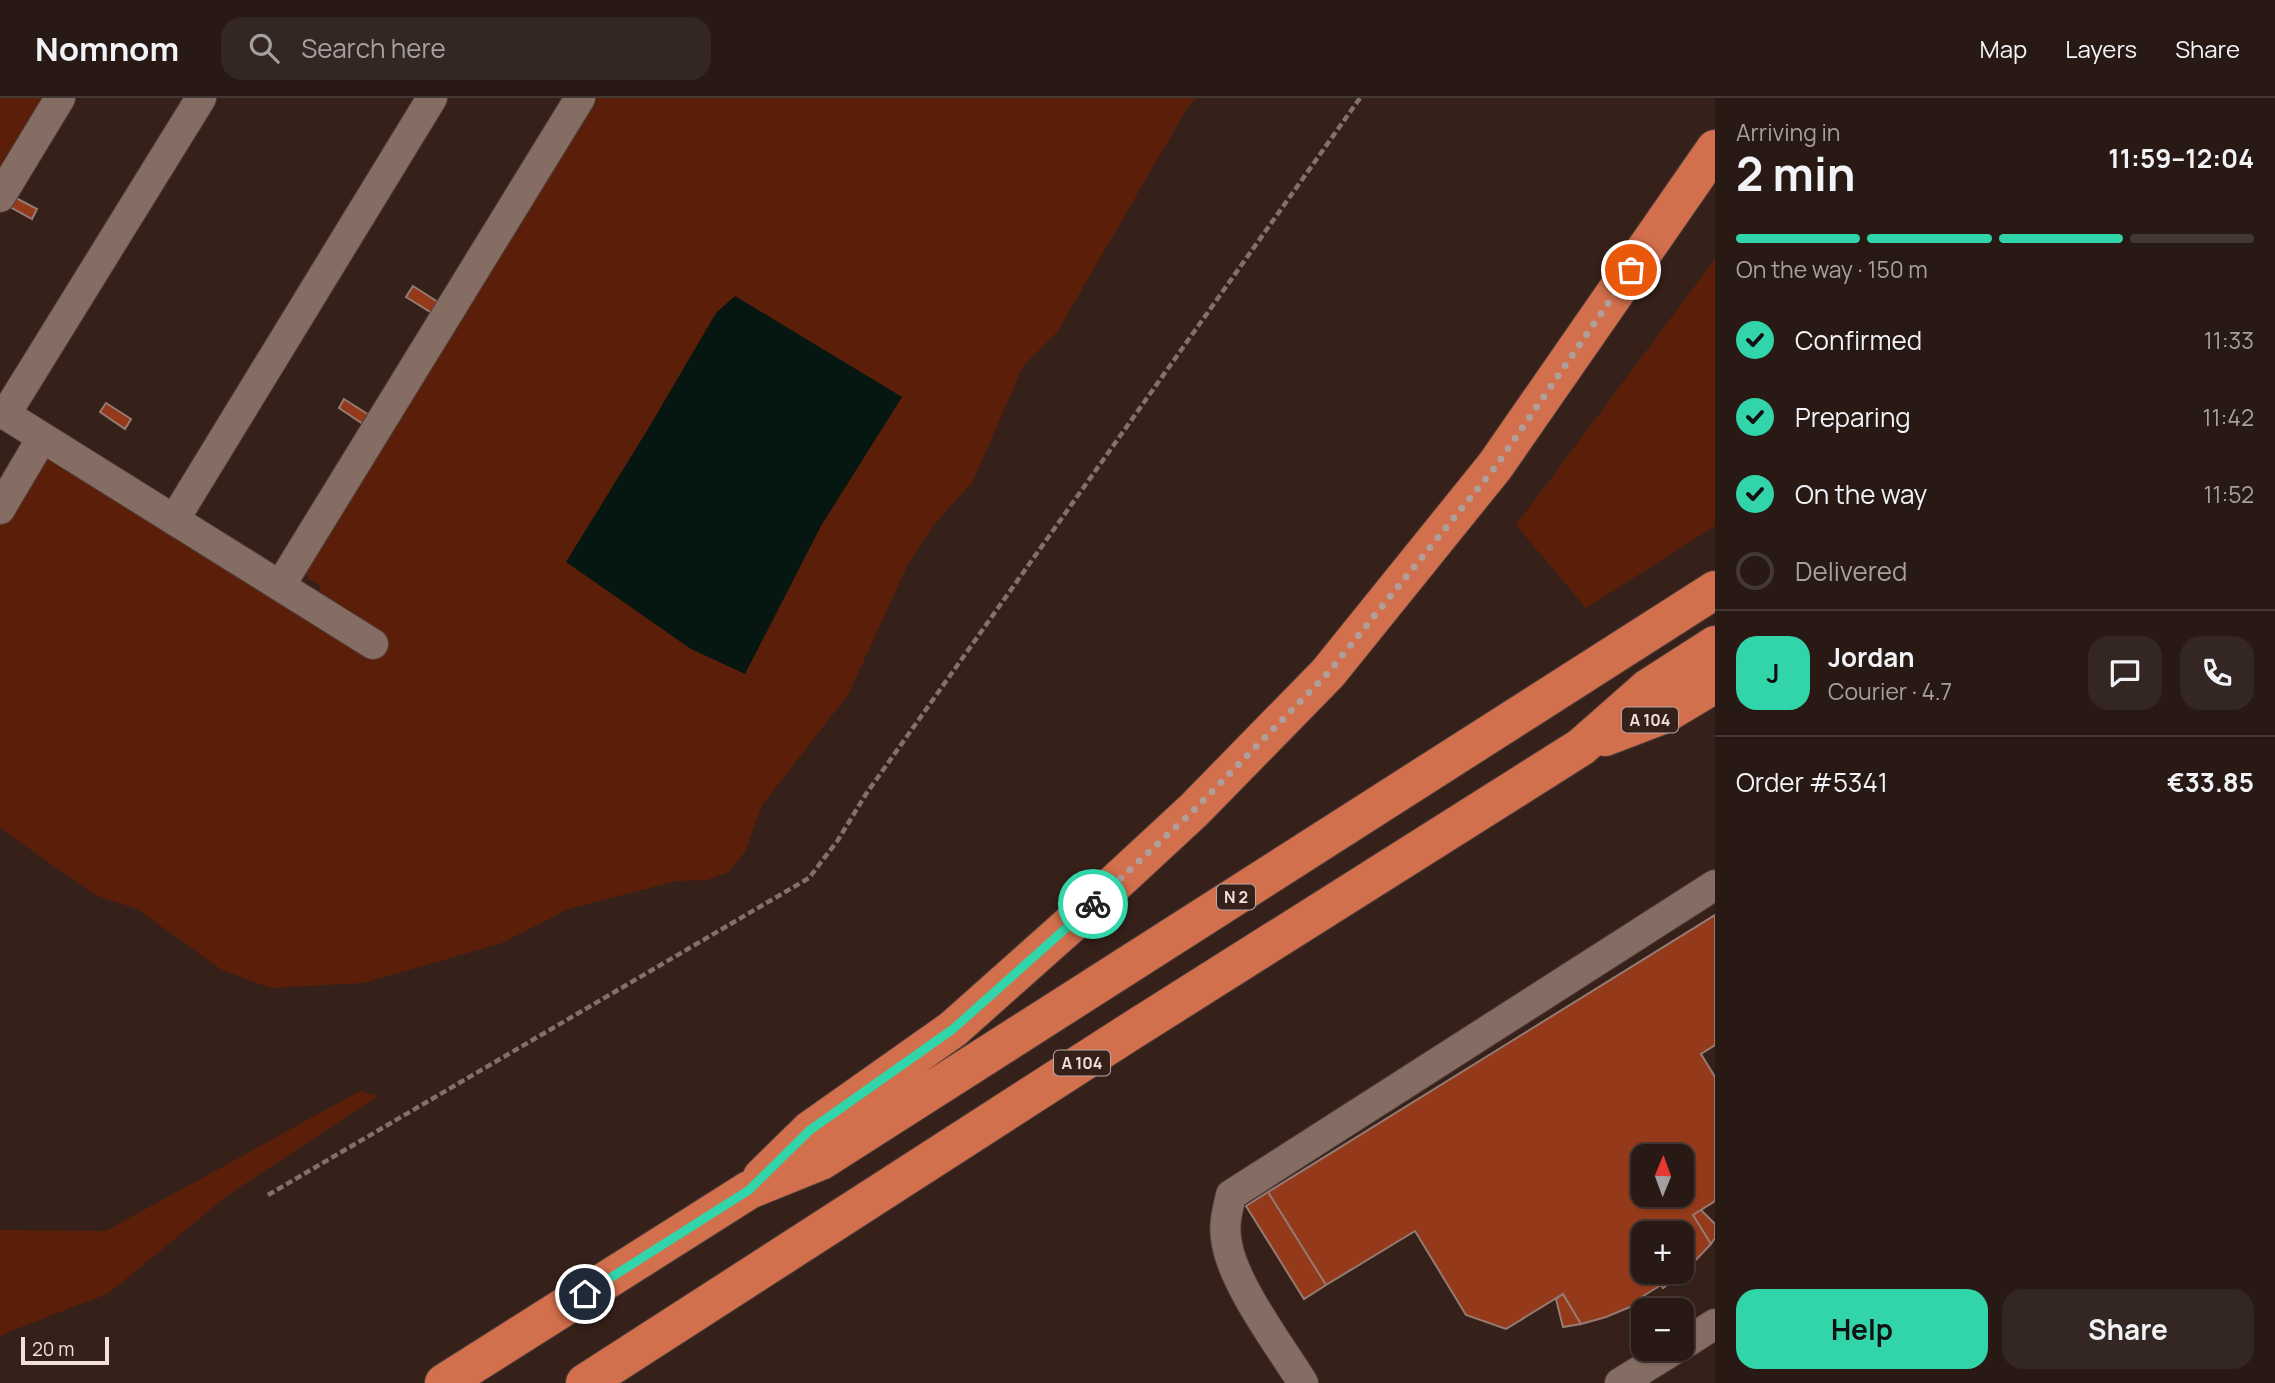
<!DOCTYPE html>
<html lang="en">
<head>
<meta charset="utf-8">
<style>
	:root { --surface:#281914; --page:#342622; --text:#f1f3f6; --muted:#a5a0a0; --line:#443834; --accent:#32d4a9 }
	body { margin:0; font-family:Manrope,sans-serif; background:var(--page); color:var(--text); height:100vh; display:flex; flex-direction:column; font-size:26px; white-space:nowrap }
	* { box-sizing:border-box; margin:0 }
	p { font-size:23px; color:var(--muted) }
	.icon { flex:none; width:38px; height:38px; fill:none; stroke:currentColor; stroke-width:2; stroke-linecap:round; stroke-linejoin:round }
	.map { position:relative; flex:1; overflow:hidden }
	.details { display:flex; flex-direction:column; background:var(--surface); width:560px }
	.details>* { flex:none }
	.needle { width:46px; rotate:1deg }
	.controls { position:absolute; left:1631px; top:1046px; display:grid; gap:14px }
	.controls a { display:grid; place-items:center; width:63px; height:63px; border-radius:14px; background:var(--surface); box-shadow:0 2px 5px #0004,0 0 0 2px var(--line); font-size:35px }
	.scale { position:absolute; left:21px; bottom:18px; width:88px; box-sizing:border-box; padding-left:7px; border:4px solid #f0e1dd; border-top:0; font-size:19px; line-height:24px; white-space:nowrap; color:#f0e1dd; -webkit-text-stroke:5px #36211a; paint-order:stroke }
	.pin { position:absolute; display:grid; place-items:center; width:60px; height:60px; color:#fff; margin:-30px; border:4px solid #fff; border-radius:50%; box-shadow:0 2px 7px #0007 }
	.courier { position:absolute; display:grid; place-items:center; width:70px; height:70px; margin:-35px; border:5px solid #32d4a9; border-radius:50%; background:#fff; color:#222; box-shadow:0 2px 9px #0007 }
	.summary em { font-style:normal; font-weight:700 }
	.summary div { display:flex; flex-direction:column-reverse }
	.summary { display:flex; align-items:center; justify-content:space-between; height:119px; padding:0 21px }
	h1 { font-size:46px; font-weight:700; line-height:52px }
	.bar { display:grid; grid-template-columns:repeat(4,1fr); gap:10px 7px; align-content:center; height:84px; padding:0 21px }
	.bar i { height:9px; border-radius:5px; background:var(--line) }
	.bar .on { background:var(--accent) }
	.bar p { grid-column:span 4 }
	.line { display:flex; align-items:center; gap:18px; padding:0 21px; border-top:2px solid var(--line) }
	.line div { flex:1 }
	.round { display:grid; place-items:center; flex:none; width:74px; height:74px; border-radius:21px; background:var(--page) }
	ol { padding:0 21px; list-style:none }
	li { display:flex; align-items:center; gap:21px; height:77px }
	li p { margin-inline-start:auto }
	li .icon { padding:7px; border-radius:50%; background:var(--accent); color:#111; stroke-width:4 }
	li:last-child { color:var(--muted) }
	li i { width:38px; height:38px; border:4px solid var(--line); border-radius:50% }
	.button { display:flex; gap:14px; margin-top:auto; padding:14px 21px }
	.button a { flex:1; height:80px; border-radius:21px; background:var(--accent); color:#111; font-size:28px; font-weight:700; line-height:80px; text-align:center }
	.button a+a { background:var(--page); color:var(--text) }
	header { display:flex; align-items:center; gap:42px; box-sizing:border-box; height:98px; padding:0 35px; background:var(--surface); border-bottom:2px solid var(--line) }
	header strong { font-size:33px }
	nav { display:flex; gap:38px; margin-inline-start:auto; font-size:24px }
	.search { width:490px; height:63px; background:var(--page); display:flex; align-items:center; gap:18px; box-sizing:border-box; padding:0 24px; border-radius:21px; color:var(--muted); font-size:26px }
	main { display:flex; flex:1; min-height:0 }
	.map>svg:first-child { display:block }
</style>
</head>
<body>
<header>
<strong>Nomnom</strong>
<div class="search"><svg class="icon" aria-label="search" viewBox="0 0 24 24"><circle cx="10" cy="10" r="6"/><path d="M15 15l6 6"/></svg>Search here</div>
<nav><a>Map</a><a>Layers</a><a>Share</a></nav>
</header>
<main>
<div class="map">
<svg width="1715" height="1285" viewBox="0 0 1715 1285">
	<rect width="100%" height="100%" fill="#36211a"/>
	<path fill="#5b1f09" d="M 0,0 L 49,0 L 0,80 Z
		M 583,0 L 1197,0 L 1189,7 L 1057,234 L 1023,268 L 973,383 L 932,429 L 907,468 L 848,597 L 762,707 L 745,754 L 727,775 L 706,782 L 676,783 L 568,811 L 502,845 L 363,885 L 271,890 L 222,872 L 137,811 L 95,797 L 0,730 L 0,417 L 29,370 L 48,360 L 380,533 L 318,494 L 321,488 L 308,481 L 306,474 Z
		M 1715,161 L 1715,428 L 1586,510 L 1516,427 Z
		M 360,993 L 378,998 L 228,1097 L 109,1195 L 11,1233 L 0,1239 L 0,1132 L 106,1133 Z"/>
	<path fill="#061611" d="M 735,198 L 902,299 L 821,428 L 745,576 L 691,551 L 566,464 L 648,331 L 716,215 Z"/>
	<path fill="#943a1a" stroke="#957a72" stroke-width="2" fill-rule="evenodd" d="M 10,97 L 37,111 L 32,121 L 5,106 Z
		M 413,188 L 438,204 L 432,215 L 406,199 Z
		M 344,301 L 369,317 L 363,326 L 339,310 Z
		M 106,305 L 131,321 L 125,331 L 100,314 Z
		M 1715,817 L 1715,947 L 1701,956 L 1715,979 L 1715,1103 L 1693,1117 L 1711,1146 L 1691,1167 L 1666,1188 L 1663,1190 L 1661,1187 L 1640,1200 L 1642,1204 L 1606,1219 L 1581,1226 L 1563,1196 L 1506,1231 L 1466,1217 L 1415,1133 L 1326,1187 L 1268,1094 ZM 1643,1059 L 1682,1059 L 1682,1097 L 1643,1097 ZM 1643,1136 L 1682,1136 L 1682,1174 L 1643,1174 Z
		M 1268,1094 L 1326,1187 L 1304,1201 L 1246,1108 Z
		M 1701,1112 L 1715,1126 L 1715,1140 L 1711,1146 L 1693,1117 Z
		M 1563,1196 L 1581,1226 L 1563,1229 L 1556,1201 Z"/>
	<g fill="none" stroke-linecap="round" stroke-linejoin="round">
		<g stroke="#503e39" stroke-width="32">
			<path id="minor" d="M 0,99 L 60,0
				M 0,313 L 373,546
				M 5,317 L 201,0
				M 0,411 L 42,340
				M 174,422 L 432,0
				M 280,488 L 580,0
				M 1682,1247 L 1715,1226
				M 1303,1285 C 1280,1248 1234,1187 1227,1146 C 1223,1129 1227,1114 1231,1097 L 1715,787
				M 1620,1285 L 1675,1251"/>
		</g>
		<g stroke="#503e39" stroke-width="40">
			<path id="highway" d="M 1605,639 L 1665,616 L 1715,586
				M 762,1079 L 810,1032 L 953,931 L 1072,825 L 1194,712 L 1328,575 L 1495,368 L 1715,51
				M 444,1285 L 749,1092 L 821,1063 L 1715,492
				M 585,1285 L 1128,935 L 1581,649 L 1648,590 L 1715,547"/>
		</g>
		<path stroke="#83706b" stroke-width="4.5" stroke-dasharray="7 3.5" stroke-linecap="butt" d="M 268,1097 L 809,780 L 838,742 L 866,696 L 1360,0"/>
		<use href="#minor" stroke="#866d64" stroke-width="30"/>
		<use href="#highway" stroke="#d26f4d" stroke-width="38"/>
	</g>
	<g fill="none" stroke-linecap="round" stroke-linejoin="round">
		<path stroke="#af9e99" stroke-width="7" stroke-dasharray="0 12.6" d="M 1093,806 L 1194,712 L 1328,575 L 1496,368 L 1631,172"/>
		<path stroke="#32d4a9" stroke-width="9" d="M 585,1196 L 749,1092 L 810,1032 L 953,931 L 1093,806"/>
	</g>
	<g text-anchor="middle" stroke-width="5" stroke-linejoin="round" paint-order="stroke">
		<g fill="#36211a" stroke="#b8a7a2" stroke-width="2">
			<rect x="1622" y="609.5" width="56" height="25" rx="5"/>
			<rect x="1217" y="786.5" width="38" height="25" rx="5"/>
			<rect x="1054" y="952.5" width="56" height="25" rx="5"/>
		</g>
		<g font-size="16" font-weight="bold" fill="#f0e1dd">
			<text x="1650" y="628">A 104</text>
			<text x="1236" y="805">N 2</text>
			<text x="1082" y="971">A 104</text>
		</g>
	</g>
</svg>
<div class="controls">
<a><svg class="needle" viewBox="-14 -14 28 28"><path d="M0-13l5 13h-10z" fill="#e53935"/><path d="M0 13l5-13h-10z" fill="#a5a0a0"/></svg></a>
<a>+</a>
<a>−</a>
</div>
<div class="scale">20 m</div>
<div class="pin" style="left:1631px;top:172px;background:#ea580c"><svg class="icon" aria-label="bag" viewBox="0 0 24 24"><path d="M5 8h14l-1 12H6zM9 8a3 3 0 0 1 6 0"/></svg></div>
<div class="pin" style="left:585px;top:1196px;background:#1f2937"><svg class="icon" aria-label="home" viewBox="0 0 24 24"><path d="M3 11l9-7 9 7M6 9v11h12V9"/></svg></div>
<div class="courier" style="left:1093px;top:806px"><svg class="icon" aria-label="bike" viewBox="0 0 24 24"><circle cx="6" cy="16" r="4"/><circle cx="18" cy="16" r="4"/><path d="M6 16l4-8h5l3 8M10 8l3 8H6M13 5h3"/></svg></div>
</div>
<section class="details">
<div class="summary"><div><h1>2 min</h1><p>Arriving in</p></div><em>11:59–12:04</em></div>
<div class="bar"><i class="on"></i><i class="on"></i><i class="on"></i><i></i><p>On the way · 150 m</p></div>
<ol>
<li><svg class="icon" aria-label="check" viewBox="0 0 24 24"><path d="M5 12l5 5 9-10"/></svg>Confirmed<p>11:33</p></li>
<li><svg class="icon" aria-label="check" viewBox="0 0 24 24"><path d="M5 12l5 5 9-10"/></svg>Preparing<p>11:42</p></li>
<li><svg class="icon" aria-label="check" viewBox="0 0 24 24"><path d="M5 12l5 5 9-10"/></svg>On the way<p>11:52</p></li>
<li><i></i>Delivered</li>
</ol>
<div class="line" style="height:126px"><b class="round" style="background:var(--accent);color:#111">J</b><div><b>Jordan</b><p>Courier · 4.7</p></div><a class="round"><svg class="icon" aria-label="chat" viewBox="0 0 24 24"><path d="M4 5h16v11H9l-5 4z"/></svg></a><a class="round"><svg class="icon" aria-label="phone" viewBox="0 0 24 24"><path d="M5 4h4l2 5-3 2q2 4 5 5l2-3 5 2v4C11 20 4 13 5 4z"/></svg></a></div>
<div class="line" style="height:91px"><div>Order #5341</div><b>€33.85</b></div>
<div class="button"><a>Help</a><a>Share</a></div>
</section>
</main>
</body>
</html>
